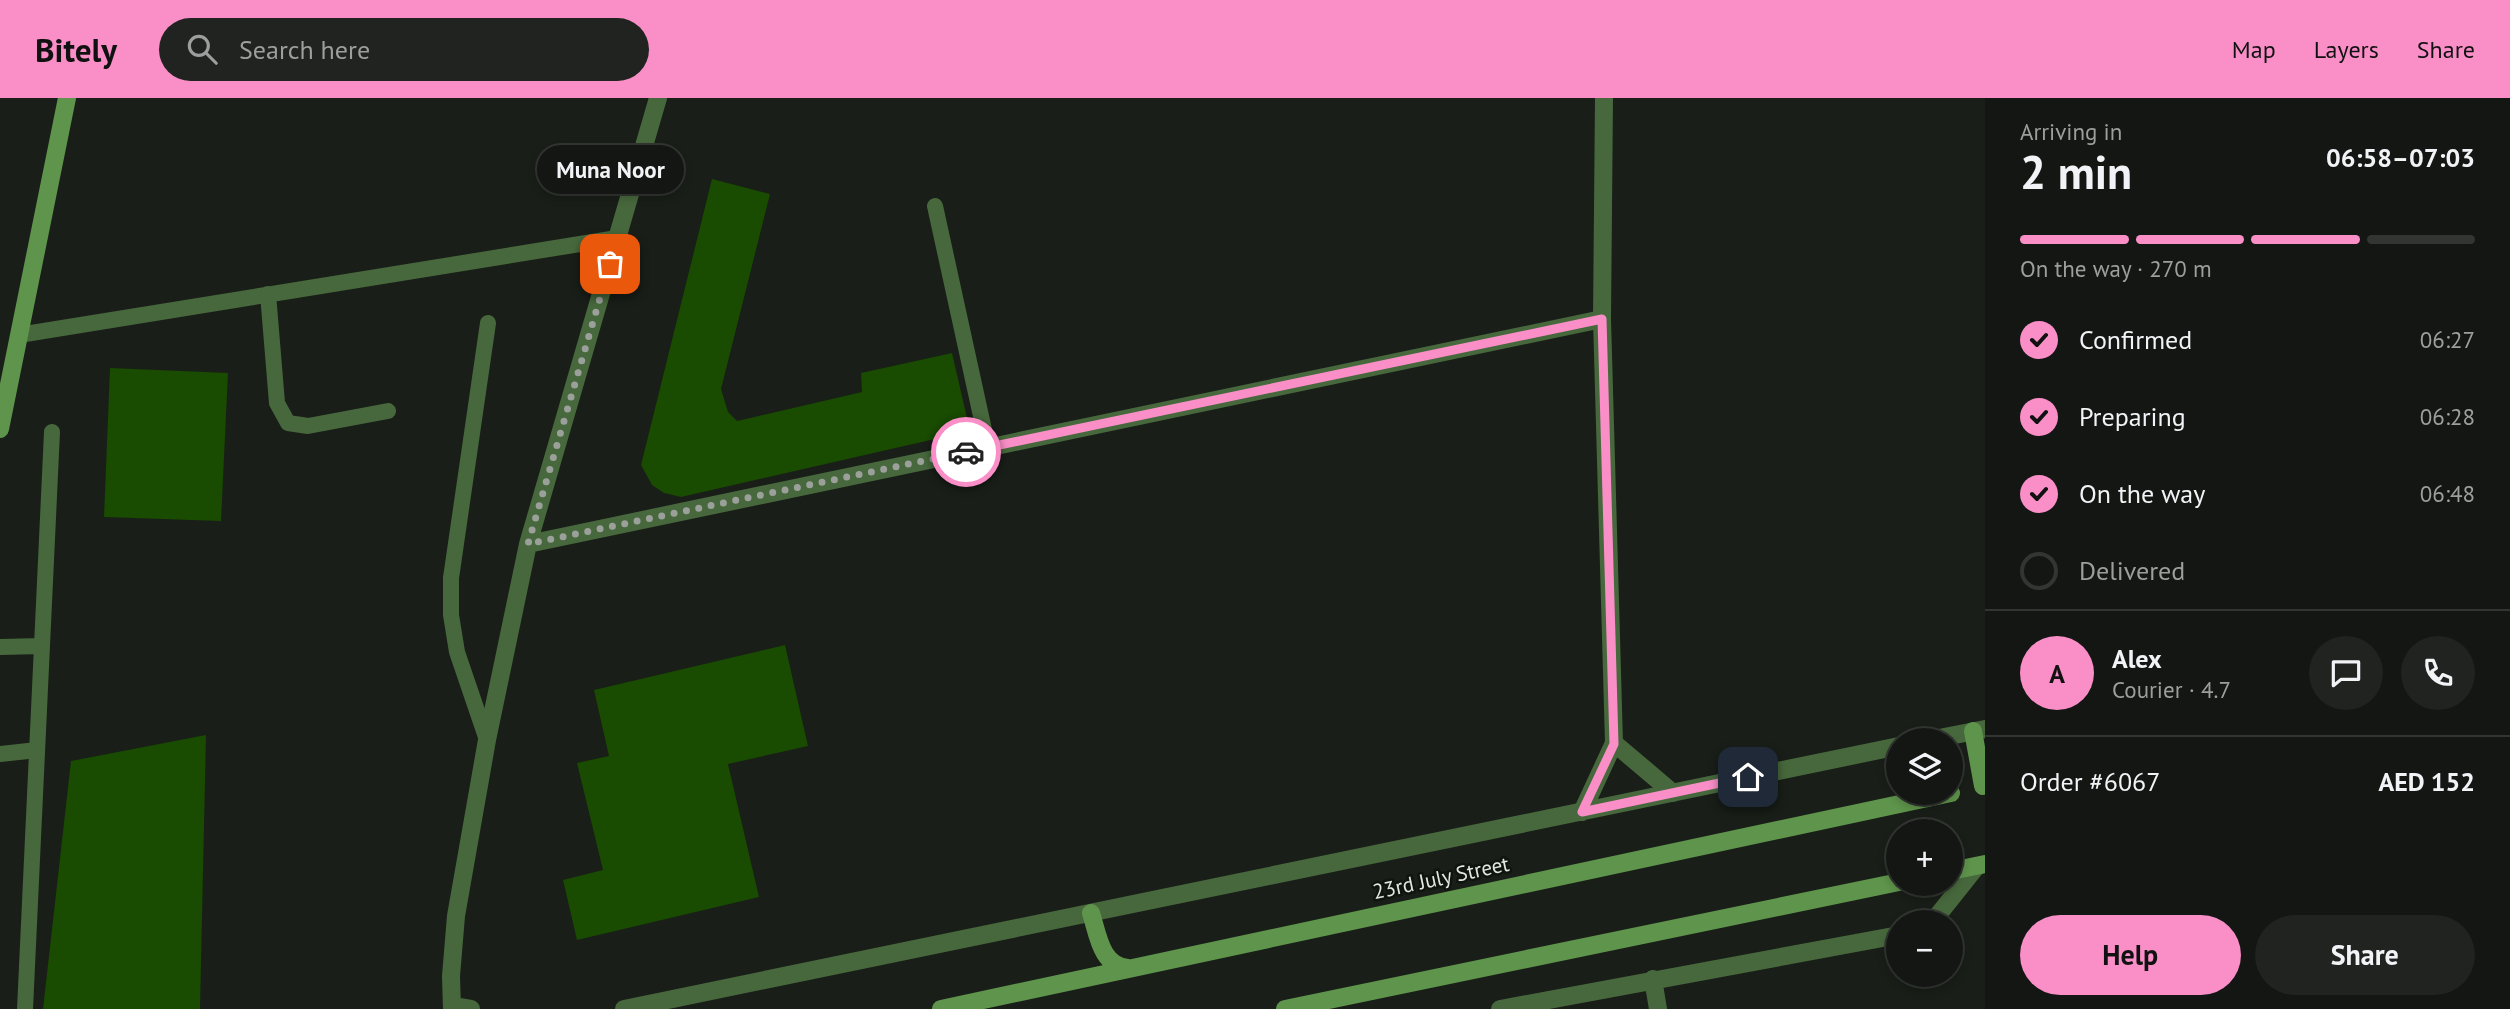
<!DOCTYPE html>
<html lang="en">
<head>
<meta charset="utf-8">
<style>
	:root { --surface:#131612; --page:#202320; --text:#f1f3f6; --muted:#9d9f9f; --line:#323532; --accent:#fa8fc8 }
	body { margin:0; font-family:"PT Sans",sans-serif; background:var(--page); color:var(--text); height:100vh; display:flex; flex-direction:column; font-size:26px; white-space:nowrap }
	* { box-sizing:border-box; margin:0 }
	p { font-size:23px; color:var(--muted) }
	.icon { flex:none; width:38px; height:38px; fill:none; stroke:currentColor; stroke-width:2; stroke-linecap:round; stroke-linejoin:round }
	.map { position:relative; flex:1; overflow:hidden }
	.panel { display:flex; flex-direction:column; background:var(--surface); width:525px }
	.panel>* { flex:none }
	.buttons { position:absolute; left:1886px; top:630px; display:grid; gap:14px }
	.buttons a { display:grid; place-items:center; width:77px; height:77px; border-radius:50%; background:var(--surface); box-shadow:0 4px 10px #0003,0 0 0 2px var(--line); font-size:35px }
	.pin { position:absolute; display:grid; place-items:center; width:60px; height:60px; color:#fff; margin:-30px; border-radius:14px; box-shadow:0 4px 10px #0006 }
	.courier { position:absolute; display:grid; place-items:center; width:70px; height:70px; margin:-35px; border:5px solid #fa8fc8; border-radius:50%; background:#fff; color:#222; box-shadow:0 2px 9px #0007 }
	.bubble { position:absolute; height:49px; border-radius:24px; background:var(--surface); box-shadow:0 4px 10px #0003,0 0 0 2px var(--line); font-size:23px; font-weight:800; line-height:49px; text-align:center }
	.summary em { font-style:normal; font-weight:800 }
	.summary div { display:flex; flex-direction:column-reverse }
	.summary { display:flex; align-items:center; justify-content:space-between; height:119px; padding:0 35px }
	h1 { font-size:46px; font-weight:800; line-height:52px }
	.bar { display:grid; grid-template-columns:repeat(4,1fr); gap:10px 7px; align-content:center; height:84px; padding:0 35px }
	.bar i { height:9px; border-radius:5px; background:var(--line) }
	.bar .active { background:var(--accent) }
	.bar p { grid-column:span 4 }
	.line { display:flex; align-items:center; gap:18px; padding:0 35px; border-top:2px solid var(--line) }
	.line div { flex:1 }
	.round { display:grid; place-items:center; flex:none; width:74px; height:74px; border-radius:37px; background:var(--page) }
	ol { padding:0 35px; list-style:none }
	li { display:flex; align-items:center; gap:21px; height:77px }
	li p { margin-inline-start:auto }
	li .icon { padding:7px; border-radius:50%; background:var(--accent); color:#111; stroke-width:4 }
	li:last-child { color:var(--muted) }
	li i { width:38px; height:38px; border:4px solid var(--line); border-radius:50% }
	.primary-button { display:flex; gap:14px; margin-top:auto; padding:14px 35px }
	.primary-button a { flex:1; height:80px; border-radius:42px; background:var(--accent); color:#111; font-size:28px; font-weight:800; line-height:80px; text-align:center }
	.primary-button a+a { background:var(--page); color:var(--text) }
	header { display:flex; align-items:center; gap:42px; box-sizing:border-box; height:98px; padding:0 35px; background:var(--accent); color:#111 }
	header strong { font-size:33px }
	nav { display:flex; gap:38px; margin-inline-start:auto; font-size:24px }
	.search { width:490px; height:63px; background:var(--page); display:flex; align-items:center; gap:18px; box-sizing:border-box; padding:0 24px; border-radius:38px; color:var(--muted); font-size:26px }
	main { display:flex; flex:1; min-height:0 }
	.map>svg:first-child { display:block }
</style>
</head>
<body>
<header>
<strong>Bitely</strong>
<div class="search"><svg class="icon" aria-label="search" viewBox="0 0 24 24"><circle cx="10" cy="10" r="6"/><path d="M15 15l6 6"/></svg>Search here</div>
<nav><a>Map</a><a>Layers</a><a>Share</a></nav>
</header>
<main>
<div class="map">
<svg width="1985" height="911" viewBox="0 0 1985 911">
	<rect width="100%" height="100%" fill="#191e18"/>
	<path fill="#194b00" d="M 712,81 L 770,96 L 721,291 L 728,314 L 737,323 L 862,294 L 861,275 L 952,255 L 970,333 L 681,399 L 664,395 L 652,387 L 641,367 Z
		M 110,270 L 228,275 L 221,423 L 104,419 Z
		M 785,547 L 808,648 L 728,666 L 759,799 L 577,842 L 563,782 L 603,772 L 577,665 L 609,658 L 594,592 Z
		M 206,637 L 200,911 L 43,911 L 71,663 Z"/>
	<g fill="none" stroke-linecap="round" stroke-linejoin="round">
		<path stroke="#47683c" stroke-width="16" d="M 935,108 L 988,350
			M 268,196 L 277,305 L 288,325 L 308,328 L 388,313
			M 19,237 L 617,140
			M 0,549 L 42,548
			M 487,642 L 457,554 L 451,517 L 451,480 L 488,225
			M 0,656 L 37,652
			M 25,911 L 52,334"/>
		<path stroke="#47683c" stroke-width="18" d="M 528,446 L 1602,221
			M 1929,642 L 1985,631
			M 1614,645 L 1673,695
			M 1582,714 L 1614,645 L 1602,221 L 1604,0
			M 1929,824 L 1934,822 L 1977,768
			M 1653,881 L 1658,911
			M 453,908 L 471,911
			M 452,911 L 451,878 L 456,818 L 487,642 L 528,446 L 658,0
			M 624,911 L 1899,648
			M 1500,911 L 1899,837"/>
		<path stroke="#5e944b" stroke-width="18" d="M 0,331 L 67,0
			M 1973,633 L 1983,688
			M 1951,773 L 1985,766
			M 1091,815 C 1098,837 1101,868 1128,870
			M 941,911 L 1951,695
			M 1285,911 L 1899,784"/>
	</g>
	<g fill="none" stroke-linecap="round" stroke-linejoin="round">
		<path stroke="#9ca09b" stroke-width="7" stroke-dasharray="0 12.6" d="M 610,166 L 528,446 L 966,354"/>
		<path stroke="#fa8fc8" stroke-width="9" d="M 966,354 L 1602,221 L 1614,646 L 1582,714 L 1748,679"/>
	</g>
	<g text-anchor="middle" stroke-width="5" stroke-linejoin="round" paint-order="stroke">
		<g font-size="21" fill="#e3e6e2" stroke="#10140f">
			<text transform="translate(1441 780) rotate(-12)" y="7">23rd July Street</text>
		</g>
	</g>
</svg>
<div class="buttons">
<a><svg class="icon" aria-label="layers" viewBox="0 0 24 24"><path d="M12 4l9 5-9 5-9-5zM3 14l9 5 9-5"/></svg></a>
<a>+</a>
<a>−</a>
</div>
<div class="pin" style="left:610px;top:166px;background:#ea580c"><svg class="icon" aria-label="bag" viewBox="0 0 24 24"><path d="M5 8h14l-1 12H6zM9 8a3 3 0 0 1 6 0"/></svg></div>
<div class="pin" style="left:1748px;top:679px;background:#1f2937"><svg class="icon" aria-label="home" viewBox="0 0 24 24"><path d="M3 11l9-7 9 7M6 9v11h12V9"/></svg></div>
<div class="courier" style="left:966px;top:354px"><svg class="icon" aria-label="car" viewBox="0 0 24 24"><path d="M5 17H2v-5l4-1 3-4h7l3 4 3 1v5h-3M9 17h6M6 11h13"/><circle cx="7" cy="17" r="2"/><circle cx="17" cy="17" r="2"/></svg></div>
<div class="bubble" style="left:537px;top:47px;width:147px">Muna Noor</div>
</div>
<section class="panel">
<div class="summary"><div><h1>2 min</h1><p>Arriving in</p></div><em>06:58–07:03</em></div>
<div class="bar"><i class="active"></i><i class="active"></i><i class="active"></i><i></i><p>On the way · 270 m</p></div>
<ol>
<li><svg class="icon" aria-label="check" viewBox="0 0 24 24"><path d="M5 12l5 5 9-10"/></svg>Confirmed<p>06:27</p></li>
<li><svg class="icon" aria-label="check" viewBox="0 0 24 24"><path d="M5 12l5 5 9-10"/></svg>Preparing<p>06:28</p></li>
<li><svg class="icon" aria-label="check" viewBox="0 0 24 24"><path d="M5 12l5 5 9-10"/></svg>On the way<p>06:48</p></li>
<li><i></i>Delivered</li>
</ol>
<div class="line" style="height:126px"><b class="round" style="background:var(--accent);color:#111">A</b><div><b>Alex</b><p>Courier · 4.7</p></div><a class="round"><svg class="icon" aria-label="chat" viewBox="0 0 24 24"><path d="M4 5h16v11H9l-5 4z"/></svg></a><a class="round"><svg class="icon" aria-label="phone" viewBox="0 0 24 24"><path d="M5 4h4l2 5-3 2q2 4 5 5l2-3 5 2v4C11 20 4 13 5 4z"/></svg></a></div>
<div class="line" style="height:91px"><div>Order #6067</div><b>AED 152</b></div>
<div class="primary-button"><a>Help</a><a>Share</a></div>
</section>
</main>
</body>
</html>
